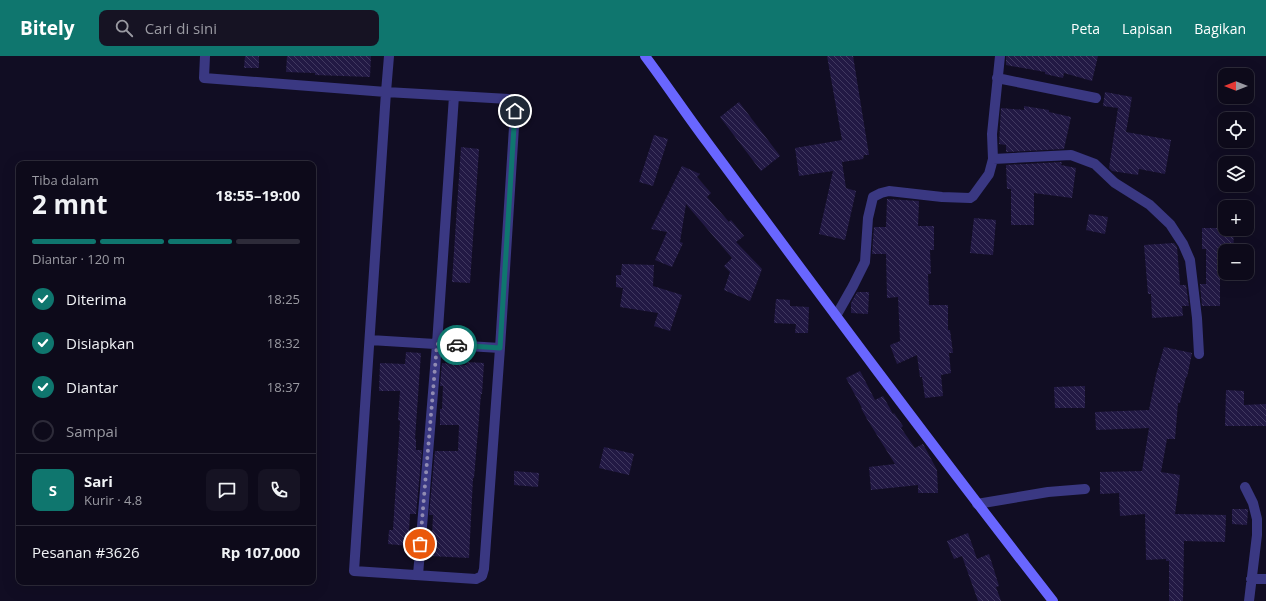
<!DOCTYPE html>
<html lang="id">
<head>
<meta charset="utf-8">
<style>
	:root { --surface:#0d0a1a; --page:#161323; --text:#f1f3f6; --muted:#9a9aa2; --line:#2d2b39; --accent:#0f766e }
	body { margin:0; font-family:"Open Sans",sans-serif; background:var(--page); color:var(--text); height:100vh; display:flex; flex-direction:column; font-size:15px; white-space:nowrap }
	* { box-sizing:border-box; margin:0 }
	p { font-size:13px; color:var(--muted) }
	.icon { flex:none; width:22px; height:22px; fill:none; stroke:currentColor; stroke-width:2; stroke-linecap:round; stroke-linejoin:round }
	.map { position:relative; flex:1; overflow:hidden }
	.panel { position:absolute; left:16px; top:105px; width:300px; height:424px; display:flex; flex-direction:column; background:var(--surface); border-radius:8px; box-shadow:0 4px 16px #0002,0 0 0 1px var(--line) }
	.panel>* { flex:none }
	.needle { width:26px; rotate:270deg }
	.controls { position:absolute; left:1218px; top:12px; display:grid; gap:8px }
	.controls a { display:grid; place-items:center; width:36px; height:36px; border-radius:8px; background:var(--surface); box-shadow:0 4px 16px #0002,0 0 0 1px var(--line); font-size:20px }
	.pin { position:absolute; display:grid; place-items:center; width:34px; height:34px; color:#fff; margin:-17px; border:2px solid #fff; border-radius:50%; box-shadow:0 1px 4px #0007 }
	.courier { position:absolute; display:grid; place-items:center; width:40px; height:40px; margin:-20px; border:3px solid #0f766e; border-radius:50%; background:#fff; color:#222; box-shadow:0 1px 5px #0007 }
	.summary em { font-style:normal; font-weight:700 }
	.summary div { display:flex; flex-direction:column-reverse }
	.summary { display:flex; align-items:center; justify-content:space-between; height:68px; padding:0 16px }
	h1 { font-size:26px; font-weight:700; line-height:30px }
	.bar { display:grid; grid-template-columns:repeat(4,1fr); gap:6px 4px; align-content:center; height:48px; padding:0 16px }
	.bar i { height:5px; border-radius:3px; background:var(--line) }
	.bar .current { background:var(--accent) }
	.bar p { grid-column:span 4 }
	.line { display:flex; align-items:center; gap:10px; padding:0 16px; border-top:1px solid var(--line) }
	.line div { flex:1 }
	.round { display:grid; place-items:center; flex:none; width:42px; height:42px; border-radius:8px; background:var(--page) }
	ol { padding:0 16px; list-style:none }
	li { display:flex; align-items:center; gap:12px; height:44px }
	li p { margin-inline-start:auto }
	li .icon { padding:4px; border-radius:50%; background:var(--accent); color:#fff; stroke-width:4 }
	li:last-child { color:var(--muted) }
	li i { width:22px; height:22px; border:2px solid var(--line); border-radius:50% }
	header { display:flex; align-items:center; gap:24px; box-sizing:border-box; height:56px; padding:0 20px; background:var(--accent); color:#fff }
	header strong { font-size:19px }
	nav { display:flex; gap:22px; margin-inline-start:auto; font-size:14px }
	.search { width:280px; height:36px; background:var(--page); display:flex; align-items:center; gap:10px; box-sizing:border-box; padding:0 14px; border-radius:8px; color:var(--muted); font-size:15px }
	.map>svg:first-child { display:block }
</style>
</head>
<body>
<header>
<strong>Bitely</strong>
<div class="search"><svg class="icon" aria-label="search" viewBox="0 0 24 24"><circle cx="10" cy="10" r="6"/><path d="M15 15l6 6"/></svg>Cari di sini</div>
<nav><a>Peta</a><a>Lapisan</a><a>Bagikan</a></nav>
</header>
<div class="map">
<svg width="1266" height="545" viewBox="0 0 1266 545">
	<defs>
		<pattern id="building-back-hatch" width="6" height="6" patternUnits="userSpaceOnUse"><rect width="6" height="6" fill="#221944"/><path d="M-1 5l2 2M0 0l6 6M5-1l2 2" fill="none" stroke="#413960"/></pattern>
	</defs>
	<rect width="100%" height="100%" fill="#110d23"/>
	<path fill="url(#building-back-hatch)" d="M 245,0 L 259,0 L 259,12 L 244,12 Z
		M 287,0 L 371,0 L 370,21 L 315,19 L 315,17 L 286,16 Z
		M 827,0 L 853,0 L 869,99 L 864,99 L 863,103 L 842,106 L 846,132 L 856,135 L 845,184 L 819,178 L 833,115 L 799,120 L 795,92 L 842,84 Z
		M 1006,0 L 1098,0 L 1092,25 L 1064,17 L 1063,22 L 1045,18 L 1045,16 L 1006,9 Z
		M 1105,36 L 1132,41 L 1126,76 L 1171,84 L 1165,118 L 1139,113 L 1138,119 L 1112,115 L 1109,112 L 1118,52 L 1103,50 Z
		M 739,46 L 780,100 L 761,115 L 720,61 Z
		M 1024,50 L 1049,54 L 1049,56 L 1071,61 L 1064,93 L 1006,96 L 1006,89 L 999,88 L 1001,52 L 1024,54 Z
		M 654,79 L 668,83 L 653,130 L 639,126 Z
		M 461,91 L 479,93 L 470,227 L 452,226 Z
		M 1062,106 L 1061,109 L 1076,112 L 1072,142 L 1034,137 L 1034,169 L 1011,169 L 1011,133 L 1007,133 L 1006,109 Z
		M 682,110 L 700,118 L 697,121 L 711,137 L 707,141 L 729,166 L 731,164 L 744,180 L 736,186 L 762,213 L 750,245 L 724,234 L 730,216 L 724,210 L 732,202 L 686,148 L 680,186 L 683,187 L 672,211 L 655,204 L 667,176 L 651,173 Z
		M 887,143 L 919,145 L 918,170 L 934,170 L 934,194 L 930,194 L 931,218 L 928,218 L 929,249 L 948,249 L 948,274 L 950,274 L 953,297 L 949,297 L 951,317 L 941,319 L 943,340 L 925,342 L 922,321 L 920,321 L 917,299 L 897,308 L 890,289 L 900,285 L 898,241 L 887,242 L 886,198 L 872,198 L 874,171 L 886,171 Z
		M 1089,158 L 1108,161 L 1105,178 L 1086,174 Z
		M 974,162 L 996,164 L 993,199 L 970,197 Z
		M 1202,172 L 1225,172 L 1225,173 L 1233,173 L 1234,193 L 1225,193 L 1225,215 L 1220,215 L 1220,250 L 1202,250 L 1200,228 L 1206,228 L 1206,193 L 1202,193 Z
		M 1174,187 L 1177,191 L 1180,229 L 1186,229 L 1189,250 L 1182,250 L 1183,260 L 1152,262 L 1151,238 L 1148,238 L 1144,189 Z
		M 622,208 L 654,209 L 653,230 L 682,239 L 670,275 L 654,270 L 658,257 L 620,251 L 623,232 L 616,231 L 616,219 L 621,219 Z
		M 857,236 L 869,236 L 868,258 L 851,257 L 851,247 Z
		M 776,243 L 790,244 L 790,250 L 809,251 L 808,277 L 795,277 L 796,268 L 774,267 Z
		M 1164,291 L 1192,297 L 1187,321 L 1186,321 L 1180,347 L 1178,347 L 1175,383 L 1167,383 L 1161,416 L 1180,419 L 1175,458 L 1226,459 L 1225,486 L 1184,485 L 1183,545 L 1169,545 L 1169,505 L 1166,505 L 1166,503 L 1146,504 L 1145,458 L 1120,460 L 1119,437 L 1100,438 L 1100,416 L 1142,415 L 1149,372 L 1096,374 L 1095,356 L 1149,354 L 1156,319 Z
		M 406,296 L 421,297 L 415,383 L 416,383 L 416,394 L 422,394 L 416,458 L 410,458 L 408,490 L 388,488 L 389,474 L 393,474 L 400,365 L 398,364 L 400,335 L 379,335 L 380,307 L 405,308 Z
		M 467,306 L 484,307 L 482,338 L 481,338 L 474,422 L 473,422 L 469,502 L 431,500 L 433,459 L 429,459 L 435,395 L 458,395 L 459,369 L 440,369 L 440,353 L 442,353 L 443,330 L 440,330 L 442,307 L 466,309 Z
		M 860,315 L 875,344 L 883,340 L 893,358 L 894,357 L 903,370 L 901,372 L 915,392 L 923,388 L 937,414 L 938,437 L 918,437 L 918,429 L 871,434 L 869,411 L 895,408 L 867,363 L 861,352 L 862,352 L 846,322 Z
		M 1085,330 L 1085,352 L 1055,352 L 1054,331 Z
		M 1226,334 L 1244,335 L 1244,349 L 1266,348 L 1266,370 L 1225,370 Z
		M 604,391 L 634,398 L 629,419 L 599,412 Z
		M 514,415 L 539,417 L 538,431 L 514,429 Z
		M 1232,453 L 1248,453 L 1247,469 L 1232,468 Z
		M 968,477 L 977,503 L 989,498 L 999,530 L 996,531 L 1001,545 L 978,545 L 962,500 L 954,503 L 947,485 Z"/>
	<g fill="none" stroke-linecap="round" stroke-linejoin="round">
		<path stroke="#3a3882" stroke-width="10" d="M 205,0 L 204,22 L 386,36 L 509,43 L 515,55 L 500,292 L 484,513 L 482,520 L 476,523 L 354,515 L 386,36 L 389,0
			M 997,22 L 1096,42
			M 993,103 L 1071,99 L 1095,108 L 1115,127 L 1150,149 L 1170,168 L 1183,188 L 1190,204 L 1197,262 L 1199,298
			M 836,260 L 853,230 L 865,206 L 868,162 L 873,141 L 881,137 L 889,135 L 942,141 L 970,142 L 973,140 L 989,118 L 993,103 L 992,78 L 1000,0
			M 370,284 L 500,292
			M 1245,431 L 1253,447 L 1257,463 L 1257,479 L 1249,545
			M 977,448 L 1048,436 L 1085,433
			M 418,519 L 437,288 L 454,40
			M 1251,523 L 1266,523"/>
		<path stroke="#6966ff" stroke-width="10" d="M 645,0 C 666,28 686,58 707,86 C 821,240 935,394 1053,545"/>
	</g>
	<g fill="none" stroke-linecap="round" stroke-linejoin="round">
		<path stroke="#908bb2" stroke-width="4" stroke-dasharray="0 7.2" d="M 420,488 L 437,288 L 457,289"/>
		<path stroke="#0f766e" stroke-width="5" d="M 457,289 L 500,292 L 515,55"/>
	</g>
</svg>
<div class="controls">
<a><svg class="needle" viewBox="-14 -14 28 28"><path d="M0-13l5 13h-10z" fill="#e53935"/><path d="M0 13l5-13h-10z" fill="#9a9aa2"/></svg></a>
<a><svg class="icon" aria-label="locate" viewBox="0 0 24 24"><circle cx="12" cy="12" r="6"/><path d="M12 2v4M12 18v4M2 12h4M18 12h4"/></svg></a>
<a><svg class="icon" aria-label="layers" viewBox="0 0 24 24"><path d="M12 4l9 5-9 5-9-5zM3 14l9 5 9-5"/></svg></a>
<a>+</a>
<a>−</a>
</div>
<div class="pin" style="left:420px;top:488px;background:#ea580c"><svg class="icon" aria-label="bag" viewBox="0 0 24 24"><path d="M5 8h14l-1 12H6zM9 8a3 3 0 0 1 6 0"/></svg></div>
<div class="pin" style="left:515px;top:55px;background:#1f2937"><svg class="icon" aria-label="home" viewBox="0 0 24 24"><path d="M3 11l9-7 9 7M6 9v11h12V9"/></svg></div>
<div class="courier" style="left:457px;top:289px"><svg class="icon" aria-label="car" viewBox="0 0 24 24"><path d="M5 17H2v-5l4-1 3-4h7l3 4 3 1v5h-3M9 17h6M6 11h13"/><circle cx="7" cy="17" r="2"/><circle cx="17" cy="17" r="2"/></svg></div>
<section class="panel">
<div class="summary"><div><h1>2 mnt</h1><p>Tiba dalam</p></div><em>18:55–19:00</em></div>
<div class="bar"><i class="current"></i><i class="current"></i><i class="current"></i><i></i><p>Diantar · 120 m</p></div>
<ol>
<li><svg class="icon" aria-label="check" viewBox="0 0 24 24"><path d="M5 12l5 5 9-10"/></svg>Diterima<p>18:25</p></li>
<li><svg class="icon" aria-label="check" viewBox="0 0 24 24"><path d="M5 12l5 5 9-10"/></svg>Disiapkan<p>18:32</p></li>
<li><svg class="icon" aria-label="check" viewBox="0 0 24 24"><path d="M5 12l5 5 9-10"/></svg>Diantar<p>18:37</p></li>
<li><i></i>Sampai</li>
</ol>
<div class="line" style="height:72px"><b class="round" style="background:var(--accent);color:#fff">S</b><div><b>Sari</b><p>Kurir · 4.8</p></div><a class="round"><svg class="icon" aria-label="chat" viewBox="0 0 24 24"><path d="M4 5h16v11H9l-5 4z"/></svg></a><a class="round"><svg class="icon" aria-label="phone" viewBox="0 0 24 24"><path d="M5 4h4l2 5-3 2q2 4 5 5l2-3 5 2v4C11 20 4 13 5 4z"/></svg></a></div>
<div class="line" style="height:52px"><div>Pesanan #3626</div><b>Rp 107,000</b></div>
</section>
</div>
</body>
</html>
